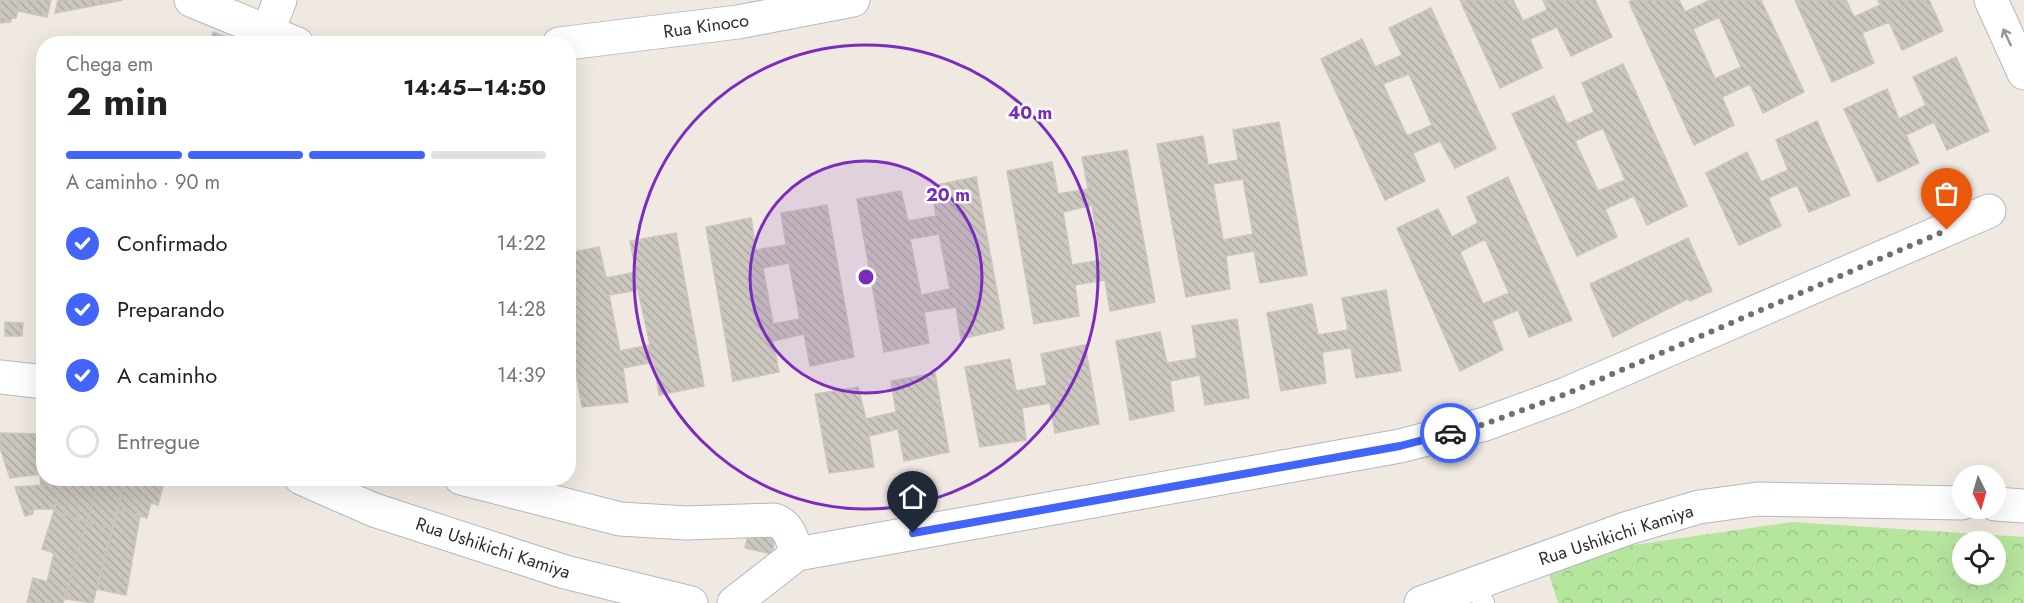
<!DOCTYPE html>
<html lang="pt">
<head>
<meta charset="utf-8">
<style>
	:root { --surface:#fff; --page:#f2f2f2; --text:#202124; --muted:#757577; --line:#e0e0e0; --accent:#4264fb }
	body { margin:0; font-family:Jost,sans-serif; background:var(--page); color:var(--text); height:100vh; display:flex; flex-direction:column; font-size:22px; white-space:nowrap }
	* { box-sizing:border-box; margin:0 }
	p { font-size:20px; color:var(--muted) }
	.icon { flex:none; width:33px; height:33px; fill:none; stroke:currentColor; stroke-width:2; stroke-linecap:round; stroke-linejoin:round }
	.map { position:relative; flex:1; overflow:hidden }
	.panel { position:absolute; left:36px; top:36px; width:540px; height:450px; display:flex; flex-direction:column; background:var(--surface); border-radius:24px; box-shadow:0 6px 24px #0002 }
	.panel>* { flex:none }
	.needle { width:39px; rotate:175deg }
	.buttons { position:absolute; left:1952px; top:465px; display:grid; gap:12px }
	.buttons a { display:grid; place-items:center; width:54px; height:54px; border-radius:50%; background:var(--surface); box-shadow:0 6px 24px #0002; font-size:30px }
	.pin { position:absolute; display:grid; place-items:center; width:51px; height:51px; color:#fff; margin:-62px -26px; border-radius:50% 50% 50% 0; rotate:-45deg; box-shadow:0 0 6px #0007 }
	.pin .icon { rotate:45deg }
	.courier { position:absolute; display:grid; place-items:center; width:60px; height:60px; margin:-30px; border:4px solid #4264fb; border-radius:50%; background:#fff; color:#222; box-shadow:0 2px 8px #0007 }
	.headline em { font-style:normal; font-weight:700 }
	.headline div { display:flex; flex-direction:column-reverse }
	.headline { display:flex; align-items:center; justify-content:space-between; height:102px; padding:0 30px }
	h1 { font-size:39px; font-weight:700; line-height:45px }
	.bar { display:grid; grid-template-columns:repeat(4,1fr); gap:9px 6px; align-content:center; height:72px; padding:0 30px }
	.bar i { height:8px; border-radius:4px; background:var(--line) }
	.bar .on { background:var(--accent) }
	.bar p { grid-column:span 4 }
	ol { padding:0 30px; list-style:none }
	li { display:flex; align-items:center; gap:18px; height:66px }
	li p { margin-inline-start:auto }
	li .icon { padding:6px; border-radius:50%; background:var(--accent); color:#fff; stroke-width:4 }
	li:last-child { color:var(--muted) }
	li i { width:33px; height:33px; border:3px solid var(--line); border-radius:50% }
	.map>svg:first-child { display:block }
</style>
</head>
<body>
<div class="map">
<svg width="2024" height="603" viewBox="0 0 2024 603">
	<defs>
		<pattern id="forest-crowns" width="20" height="18" patternUnits="userSpaceOnUse" patternTransform="scale(1.5)"><rect width="20" height="18" fill="#b6e59e"/><path d="M2 6a3 3 0 1 1 6 0M12 15a3 3 0 1 1 6 0" fill="none" stroke="#9dc588"/></pattern>
		<pattern id="building-back-hatch" width="6" height="6" patternUnits="userSpaceOnUse" patternTransform="scale(1.5)"><rect width="6" height="6" fill="#cbc7bf"/><path d="M-1 5l2 2M0 0l6 6M5-1l2 2" fill="none" stroke="#afaba4"/></pattern>
	</defs>
	<rect width="100%" height="100%" fill="#efe9e1"/>
	<path fill="url(#forest-crowns)" fill-rule="evenodd" d="M 1792,522 L 2024,537 L 2024,603 L 1558,603 L 1544,558 ZM 1962,542 L 1995,542 L 1995,574 L 1962,574 Z"/>
	<path fill="url(#building-back-hatch)" stroke="#cbc5ba" stroke-width="1.5" fill-rule="evenodd" d="M 0,0 L 20,0 L 16,18 L 12,18 L 10,22 L 0,23 Z
		M 20,0 L 51,0 L 47,17 L 18,11 Z
		M 58,0 L 123,0 L 55,13 Z
		M 1460,0 L 1513,0 L 1523,21 L 1547,10 L 1543,0 L 1595,0 L 1612,37 L 1571,56 L 1557,27 L 1530,39 L 1542,68 L 1500,88 Z
		M 1633,0 L 1679,0 L 1685,12 L 1710,0 L 1761,0 L 1804,92 L 1763,113 L 1750,84 L 1722,97 L 1734,125 L 1694,145 L 1629,2 ZM 1719,17 L 1741,67 L 1715,79 L 1693,29 Z
		M 1795,0 L 1846,0 L 1854,17 L 1880,5 L 1878,0 L 1929,0 L 1943,31 L 1902,50 L 1889,22 L 1862,33 L 1874,63 L 1832,82 Z
		M 1431,8 L 1496,149 L 1455,168 L 1440,141 L 1413,153 L 1425,181 L 1385,200 L 1321,59 L 1362,39 L 1375,67 L 1402,55 L 1389,28 ZM 1409,74 L 1432,125 L 1407,136 L 1383,84 Z
		M 213,32 L 225,36 L 223,44 L 209,44 Z
		M 1956,57 L 1989,131 L 1947,150 L 1934,122 L 1906,135 L 1919,163 L 1878,182 L 1844,109 L 1887,89 L 1899,119 L 1926,105 L 1913,77 Z
		M 1623,64 L 1687,206 L 1647,225 L 1634,196 L 1605,209 L 1617,237 L 1577,256 L 1512,114 L 1554,96 L 1567,124 L 1594,112 L 1582,83 ZM 1603,128 L 1625,180 L 1598,191 L 1575,141 Z
		M 1817,121 L 1850,195 L 1809,212 L 1797,185 L 1768,198 L 1781,226 L 1739,245 L 1706,173 L 1747,152 L 1761,182 L 1788,170 L 1776,140 Z
		M 1279,122 L 1307,275 L 1260,283 L 1254,251 L 1226,256 L 1230,289 L 1186,297 L 1157,144 L 1203,136 L 1208,165 L 1238,160 L 1233,130 ZM 1243,179 L 1253,234 L 1223,240 L 1213,184 Z
		M 1127,150 L 1155,302 L 1110,311 L 1105,280 L 1075,285 L 1079,316 L 1034,324 L 1007,171 L 1052,162 L 1058,194 L 1088,189 L 1082,157 ZM 1092,205 L 1101,260 L 1072,265 L 1063,212 Z
		M 976,177 L 1004,329 L 961,339 L 956,307 L 924,312 L 929,343 L 884,352 L 857,199 L 901,191 L 908,221 L 936,216 L 931,186 ZM 939,234 L 950,289 L 921,295 L 910,239 Z
		M 1508,177 L 1572,320 L 1529,337 L 1518,310 L 1492,321 L 1503,350 L 1460,371 L 1397,228 L 1438,209 L 1452,237 L 1478,223 L 1467,197 ZM 1485,239 L 1509,293 L 1483,304 L 1460,252 Z
		M 827,205 L 854,357 L 810,366 L 804,334 L 773,341 L 779,372 L 733,381 L 706,227 L 751,218 L 756,250 L 786,245 L 781,213 ZM 789,263 L 800,319 L 773,324 L 763,268 Z
		M 676,233 L 704,386 L 659,395 L 654,362 L 623,368 L 628,402 L 582,407 L 568,330 L 568,253 L 599,247 L 606,278 L 636,272 L 630,241 ZM 638,290 L 650,345 L 620,351 L 609,295 Z
		M 1688,238 L 1712,291 L 1690,301 L 1689,298 L 1613,337 L 1590,284 Z
		M 1386,290 L 1401,371 L 1356,378 L 1351,348 L 1322,352 L 1326,383 L 1281,391 L 1267,313 L 1312,304 L 1318,335 L 1348,330 L 1342,298 Z
		M 1237,319 L 1249,398 L 1205,405 L 1200,375 L 1170,381 L 1174,411 L 1130,420 L 1116,341 L 1160,332 L 1167,363 L 1197,358 L 1192,326 Z
		M 5,322 L 23,323 L 22,336 L 5,336 Z
		M 1085,345 L 1099,424 L 1055,433 L 1050,403 L 1022,408 L 1026,440 L 980,447 L 965,367 L 1010,359 L 1016,391 L 1047,385 L 1041,354 Z
		M 935,373 L 949,452 L 904,461 L 898,429 L 869,436 L 874,467 L 829,473 L 815,394 L 858,387 L 866,419 L 896,412 L 891,381 Z
		M 0,433 L 36,434 L 40,474 L 10,478 L 0,448 Z
		M 36,434 L 44,434 L 44,478 L 63,478 L 62,484 L 41,485 Z
		M 63,478 L 100,478 L 87,522 L 54,511 Z
		M 100,478 L 125,478 L 112,529 L 87,522 Z
		M 125,478 L 165,478 L 158,505 L 151,503 L 147,518 L 118,509 Z
		M 62,484 L 54,509 L 33,509 L 33,514 L 25,516 L 15,487 Z
		M 118,509 L 140,516 L 126,595 L 97,589 Z
		M 54,511 L 87,522 L 63,603 L 27,603 L 33,578 L 47,582 L 54,553 L 42,549 Z
		M 87,522 L 112,529 L 93,603 L 65,599 Z
		M 750,526 L 776,532 L 772,554 L 745,548 Z"/>
	<g fill="none" stroke-linecap="round" stroke-linejoin="round">
		<g stroke="#b4b7c1" stroke-width="22">
			<path id="lane" d="M 1474,584 L 1484,603"/>
		</g>
		<g stroke="#b4b7c1" stroke-width="35">
			<path id="street" d="M 191,0 L 297,44
				M 1991,0 L 2024,73
				M 268,31 L 280,0
				M 559,44 L 738,22 L 853,0
				M 461,478 L 620,519 L 687,523 L 774,520 C 790,525 792,540 797,554
				M 734,603 L 797,554 L 1400,446 L 1485,424 L 1566,394 L 1989,211"/>
		</g>
		<g stroke="#b4b7c1" stroke-width="35">
			<path id="secondary" d="M 0,377 L 44,382
				M 301,478 L 374,510 L 565,572 L 691,603
				M 1995,504 L 2024,506
				M 1421,603 L 1628,528 L 1699,507 L 1758,499 L 1962,503"/>
		</g>
		<use href="#lane" stroke="#fff" stroke-width="20"/>
		<use href="#street" stroke="#fff" stroke-width="33"/>
		<use href="#secondary" stroke="#fff" stroke-width="33"/>
	</g>
	<defs><path id="oneway-shaft" d="M-6 0H5M1.5-3L5.5 0L1.5 3" fill="none" stroke-width="1.6" stroke-linecap="round" stroke-linejoin="round" transform="scale(1.5)"/></defs>
	<use stroke="#969696" href="#oneway-shaft" transform="translate(2007 37) rotate(-115)"/>
	<g fill="none" stroke-linecap="round" stroke-linejoin="round">
		<path stroke="#726f6d" stroke-width="6" stroke-dasharray="0 10.8" d="M 1450,433 L 1485,424 L 1566,394 L 1947,230"/>
		<path stroke="#4264fb" stroke-width="8" d="M 913,533 L 1400,446 L 1450,433"/>
	</g>
	<circle cx="866" cy="277" r="116" fill="#7b2cbf" fill-opacity=".12"/>
	<g fill="none" stroke="#7b2cbf" stroke-width="3">
		<circle cx="866" cy="277" r="116"/>
		<circle cx="866" cy="277" r="232"/>
	</g>
	<g text-anchor="middle" stroke-width="5" stroke-linejoin="round" paint-order="stroke">
		<g font-size="18" fill="#2e2e2e" stroke="#fff">
			<text transform="translate(706 26) rotate(-8)" y="6">Rua Kinoco</text>
			<text transform="translate(1616 535) rotate(-18)" y="6">Rua Ushikichi Kamiya</text>
			<text transform="translate(493 548) rotate(18)" y="6">Rua Ushikichi Kamiya</text>
		</g>
	</g>
	<circle cx="866" cy="277" r="9" fill="#7b2cbf" stroke="#fff" stroke-width="3"/>
	<g font-size="18" text-anchor="middle" font-weight="bold" fill="#7b2cbf" stroke="#fff" stroke-width="5" stroke-linejoin="round" paint-order="stroke">
		<text x="1030" y="119">40 m</text>
		<text x="948" y="201">20 m</text>
	</g>
</svg>
<div class="buttons">
<a><svg class="needle" viewBox="-14 -14 28 28"><path d="M0-13l5 13h-10z" fill="#e53935"/><path d="M0 13l5-13h-10z" fill="#757577"/></svg></a>
<a><svg class="icon" aria-label="locate" viewBox="0 0 24 24"><circle cx="12" cy="12" r="6"/><path d="M12 2v4M12 18v4M2 12h4M18 12h4"/></svg></a>
</div>
<div class="pin" style="left:1947px;top:230px;background:#ea580c"><svg class="icon" aria-label="bag" viewBox="0 0 24 24"><path d="M5 8h14l-1 12H6zM9 8a3 3 0 0 1 6 0"/></svg></div>
<div class="pin" style="left:913px;top:533px;background:#1f2937"><svg class="icon" aria-label="home" viewBox="0 0 24 24"><path d="M3 11l9-7 9 7M6 9v11h12V9"/></svg></div>
<div class="courier" style="left:1450px;top:433px"><svg class="icon" aria-label="car" viewBox="0 0 24 24"><path d="M5 17H2v-5l4-1 3-4h7l3 4 3 1v5h-3M9 17h6M6 11h13"/><circle cx="7" cy="17" r="2"/><circle cx="17" cy="17" r="2"/></svg></div>
<section class="panel">
<div class="headline"><div><h1>2 min</h1><p>Chega em</p></div><em>14:45–14:50</em></div>
<div class="bar"><i class="on"></i><i class="on"></i><i class="on"></i><i></i><p>A caminho · 90 m</p></div>
<ol>
<li><svg class="icon" aria-label="check" viewBox="0 0 24 24"><path d="M5 12l5 5 9-10"/></svg>Confirmado<p>14:22</p></li>
<li><svg class="icon" aria-label="check" viewBox="0 0 24 24"><path d="M5 12l5 5 9-10"/></svg>Preparando<p>14:28</p></li>
<li><svg class="icon" aria-label="check" viewBox="0 0 24 24"><path d="M5 12l5 5 9-10"/></svg>A caminho<p>14:39</p></li>
<li><i></i>Entregue</li>
</ol>
</section>
</div>
</body>
</html>
